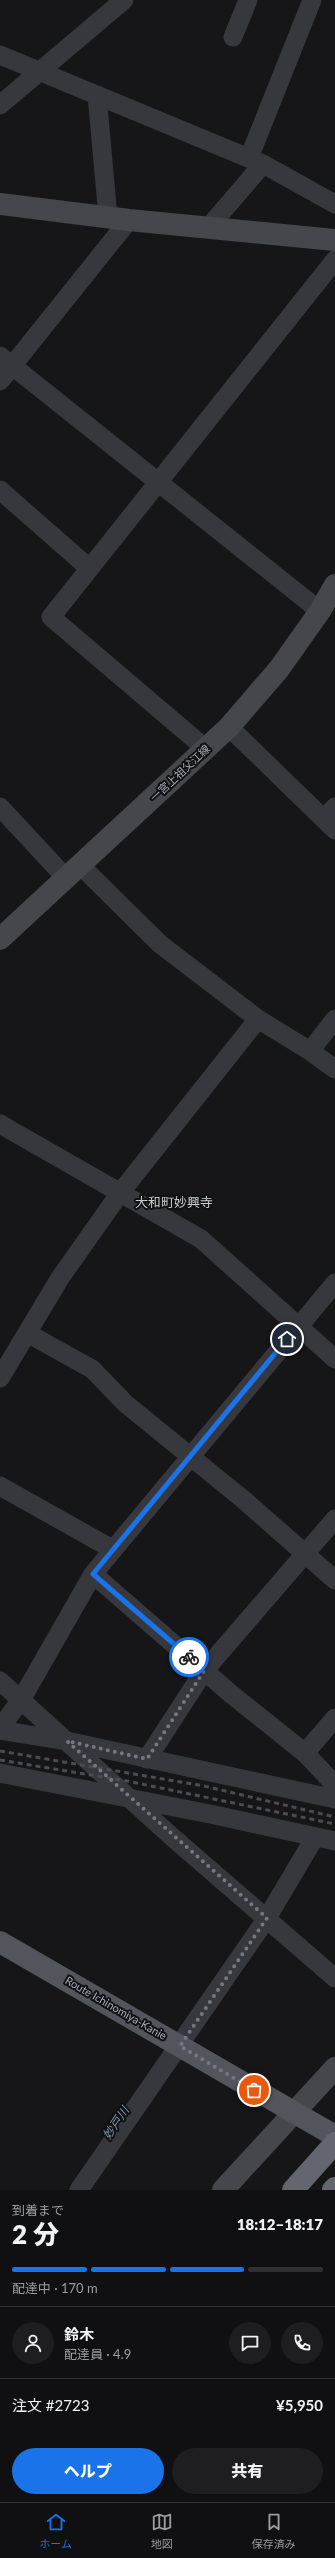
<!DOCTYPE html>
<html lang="ja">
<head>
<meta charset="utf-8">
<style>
	:root { --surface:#101012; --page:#1e1e20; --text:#f1f3f6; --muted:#9c9d9f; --line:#303032; --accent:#1a73e8 }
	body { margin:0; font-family:Lato,"Noto Sans JP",sans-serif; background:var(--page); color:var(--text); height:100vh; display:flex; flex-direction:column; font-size:15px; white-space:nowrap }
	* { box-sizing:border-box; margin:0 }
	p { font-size:13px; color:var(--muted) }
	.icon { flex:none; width:22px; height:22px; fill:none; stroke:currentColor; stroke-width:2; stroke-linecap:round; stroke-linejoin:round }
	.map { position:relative; height:2190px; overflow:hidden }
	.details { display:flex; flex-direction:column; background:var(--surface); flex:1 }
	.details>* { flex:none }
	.pin { position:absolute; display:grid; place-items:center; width:34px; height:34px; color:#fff; margin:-17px; border:2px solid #fff; border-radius:50%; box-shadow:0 1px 4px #0007 }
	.courier { position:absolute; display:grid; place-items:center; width:40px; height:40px; margin:-20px; border:3px solid #1a73e8; border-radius:50%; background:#fff; color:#222; box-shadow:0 1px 5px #0007 }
	.summary em { font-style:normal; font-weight:800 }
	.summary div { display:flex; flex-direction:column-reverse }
	.summary { display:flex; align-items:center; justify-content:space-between; height:68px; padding:0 12px }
	h1 { font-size:26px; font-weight:800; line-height:30px }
	.bar { display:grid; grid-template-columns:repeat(4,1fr); gap:6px 4px; align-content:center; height:48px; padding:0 12px }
	.bar i { height:5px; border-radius:3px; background:var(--line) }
	.bar .active { background:var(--accent) }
	.bar p { grid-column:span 4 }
	.line { display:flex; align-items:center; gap:10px; padding:0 12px; border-top:1px solid var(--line) }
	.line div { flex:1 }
	.round { display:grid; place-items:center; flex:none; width:42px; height:42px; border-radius:21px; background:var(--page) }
	.button { display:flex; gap:8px; margin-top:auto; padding:8px 12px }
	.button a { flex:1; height:46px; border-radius:24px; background:var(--accent); color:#fff; font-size:16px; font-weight:800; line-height:46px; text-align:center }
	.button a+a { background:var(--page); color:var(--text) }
	.menu { display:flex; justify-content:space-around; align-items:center; height:56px; border-top:1px solid var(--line); background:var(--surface); font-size:11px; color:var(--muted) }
	.menu a { display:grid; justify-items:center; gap:2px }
	.menu .active { color:var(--accent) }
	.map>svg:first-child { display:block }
</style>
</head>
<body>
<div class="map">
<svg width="335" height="2190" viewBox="0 0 335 2190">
	<rect width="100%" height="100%" fill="#161618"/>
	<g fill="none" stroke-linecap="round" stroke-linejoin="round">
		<path stroke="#37383d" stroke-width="19" d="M 233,37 L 248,0
			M 0,55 L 263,164 L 335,204
			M 97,95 L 108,217
			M 0,105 L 124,0
			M 249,158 L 312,0
			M 208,228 L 263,164
			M 0,356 L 320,611
			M 0,381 L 129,220
			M 0,490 L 89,568
			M 229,727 L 335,830
			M 206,749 L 51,617 L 335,260
			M 0,807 L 66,878
			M 324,819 L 335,807
			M 81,866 L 160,944 L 258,1019 L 310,1051
			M 335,1019 L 310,1051 L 335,1069
			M 0,1124 L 201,1239 L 335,1359
			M 27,1333 L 92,1369 L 126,1404 L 244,1500 L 335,1580
			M 0,1378 L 60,1278 L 120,1193 L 258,1019
			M 0,1486 L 112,1549
			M 93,1574 L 231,1694 L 305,1753 L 335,1785
			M 0,1681 L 171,1836 L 335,1978
			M 0,1728 L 21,1700 L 93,1574 L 335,1283
			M 0,1730 L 67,1741 L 335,1799
			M 305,1753 L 335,1718
			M 147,1759 L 204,1671 L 335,1519
			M 0,1773 L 210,1814 L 335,1841
			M 79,2190 L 267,1918 L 315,1837"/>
		<path stroke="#45474d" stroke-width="22" d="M 0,204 L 129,220 L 335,240
			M 0,939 L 229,727 L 279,669 L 320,611 L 335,585
			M 223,2190 L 335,2068"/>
		<path stroke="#53555c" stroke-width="22" d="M 0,1942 L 335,2136"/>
		<path stroke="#63666e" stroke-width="22" d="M 293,2190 L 335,2143
			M 333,2190 L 335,2188"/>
		<path stroke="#4a4c52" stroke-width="3" stroke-dasharray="5 4" stroke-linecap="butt" d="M 0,1751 L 204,1786 L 335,1817
			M 0,1760 L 127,1781 L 335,1824"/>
	</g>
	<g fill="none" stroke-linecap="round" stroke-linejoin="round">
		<path stroke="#757880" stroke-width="4" stroke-dasharray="0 7.2" d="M 189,1657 L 204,1671 L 147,1759 L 67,1741 L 267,1918 L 180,2046 L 254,2090"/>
		<path stroke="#1a73e8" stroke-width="5" d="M 189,1657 L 93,1574 L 287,1339"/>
	</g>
	<g text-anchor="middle" stroke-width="4" stroke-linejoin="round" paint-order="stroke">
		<g font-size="11" fill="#a8adb8" stroke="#111113">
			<text transform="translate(180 773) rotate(-43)" y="4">一宮上祖父江線</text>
			<text transform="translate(116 2008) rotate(30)" y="4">Route Ichinomiya-Kanie</text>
		</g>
		<g font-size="12" font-style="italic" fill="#7f9bb3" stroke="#111113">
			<text transform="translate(116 2123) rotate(-56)" y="4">妙戸川</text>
		</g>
		<g font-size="13" fill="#c9ccd4" stroke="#111113">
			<text x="174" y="1207">大和町妙興寺</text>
		</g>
	</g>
</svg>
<div class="pin" style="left:254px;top:2090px;background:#ea580c"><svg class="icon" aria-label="bag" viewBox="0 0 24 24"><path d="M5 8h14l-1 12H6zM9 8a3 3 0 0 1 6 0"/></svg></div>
<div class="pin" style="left:287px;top:1339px;background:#1f2937"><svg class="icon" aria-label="home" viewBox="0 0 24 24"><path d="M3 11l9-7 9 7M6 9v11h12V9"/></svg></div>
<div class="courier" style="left:189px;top:1657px"><svg class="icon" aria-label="bike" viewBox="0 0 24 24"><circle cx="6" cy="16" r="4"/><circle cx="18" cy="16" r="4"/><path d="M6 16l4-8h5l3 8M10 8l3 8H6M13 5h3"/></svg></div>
</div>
<section class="details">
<div class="summary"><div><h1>2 分</h1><p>到着まで</p></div><em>18:12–18:17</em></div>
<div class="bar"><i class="active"></i><i class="active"></i><i class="active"></i><i></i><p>配達中 · 170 m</p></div>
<div class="line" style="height:72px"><a class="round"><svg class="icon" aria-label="person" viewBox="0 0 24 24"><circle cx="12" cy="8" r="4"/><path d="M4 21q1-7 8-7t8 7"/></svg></a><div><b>鈴木</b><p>配達員 · 4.9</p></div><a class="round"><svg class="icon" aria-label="chat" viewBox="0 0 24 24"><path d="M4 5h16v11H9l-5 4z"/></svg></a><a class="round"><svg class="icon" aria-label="phone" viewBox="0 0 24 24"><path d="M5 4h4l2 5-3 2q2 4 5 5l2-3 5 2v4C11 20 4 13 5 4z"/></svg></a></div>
<div class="line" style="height:52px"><div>注文 #2723</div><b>¥5,950</b></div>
<div class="button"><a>ヘルプ</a><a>共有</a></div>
</section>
<nav class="menu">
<a class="active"><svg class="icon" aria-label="home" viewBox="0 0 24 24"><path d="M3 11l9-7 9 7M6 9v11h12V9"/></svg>ホーム</a>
<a><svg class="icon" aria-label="map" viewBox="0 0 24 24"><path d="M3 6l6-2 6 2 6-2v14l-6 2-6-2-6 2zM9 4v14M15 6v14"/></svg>地図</a>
<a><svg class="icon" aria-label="saved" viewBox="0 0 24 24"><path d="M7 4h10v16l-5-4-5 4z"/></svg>保存済み</a>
</nav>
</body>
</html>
